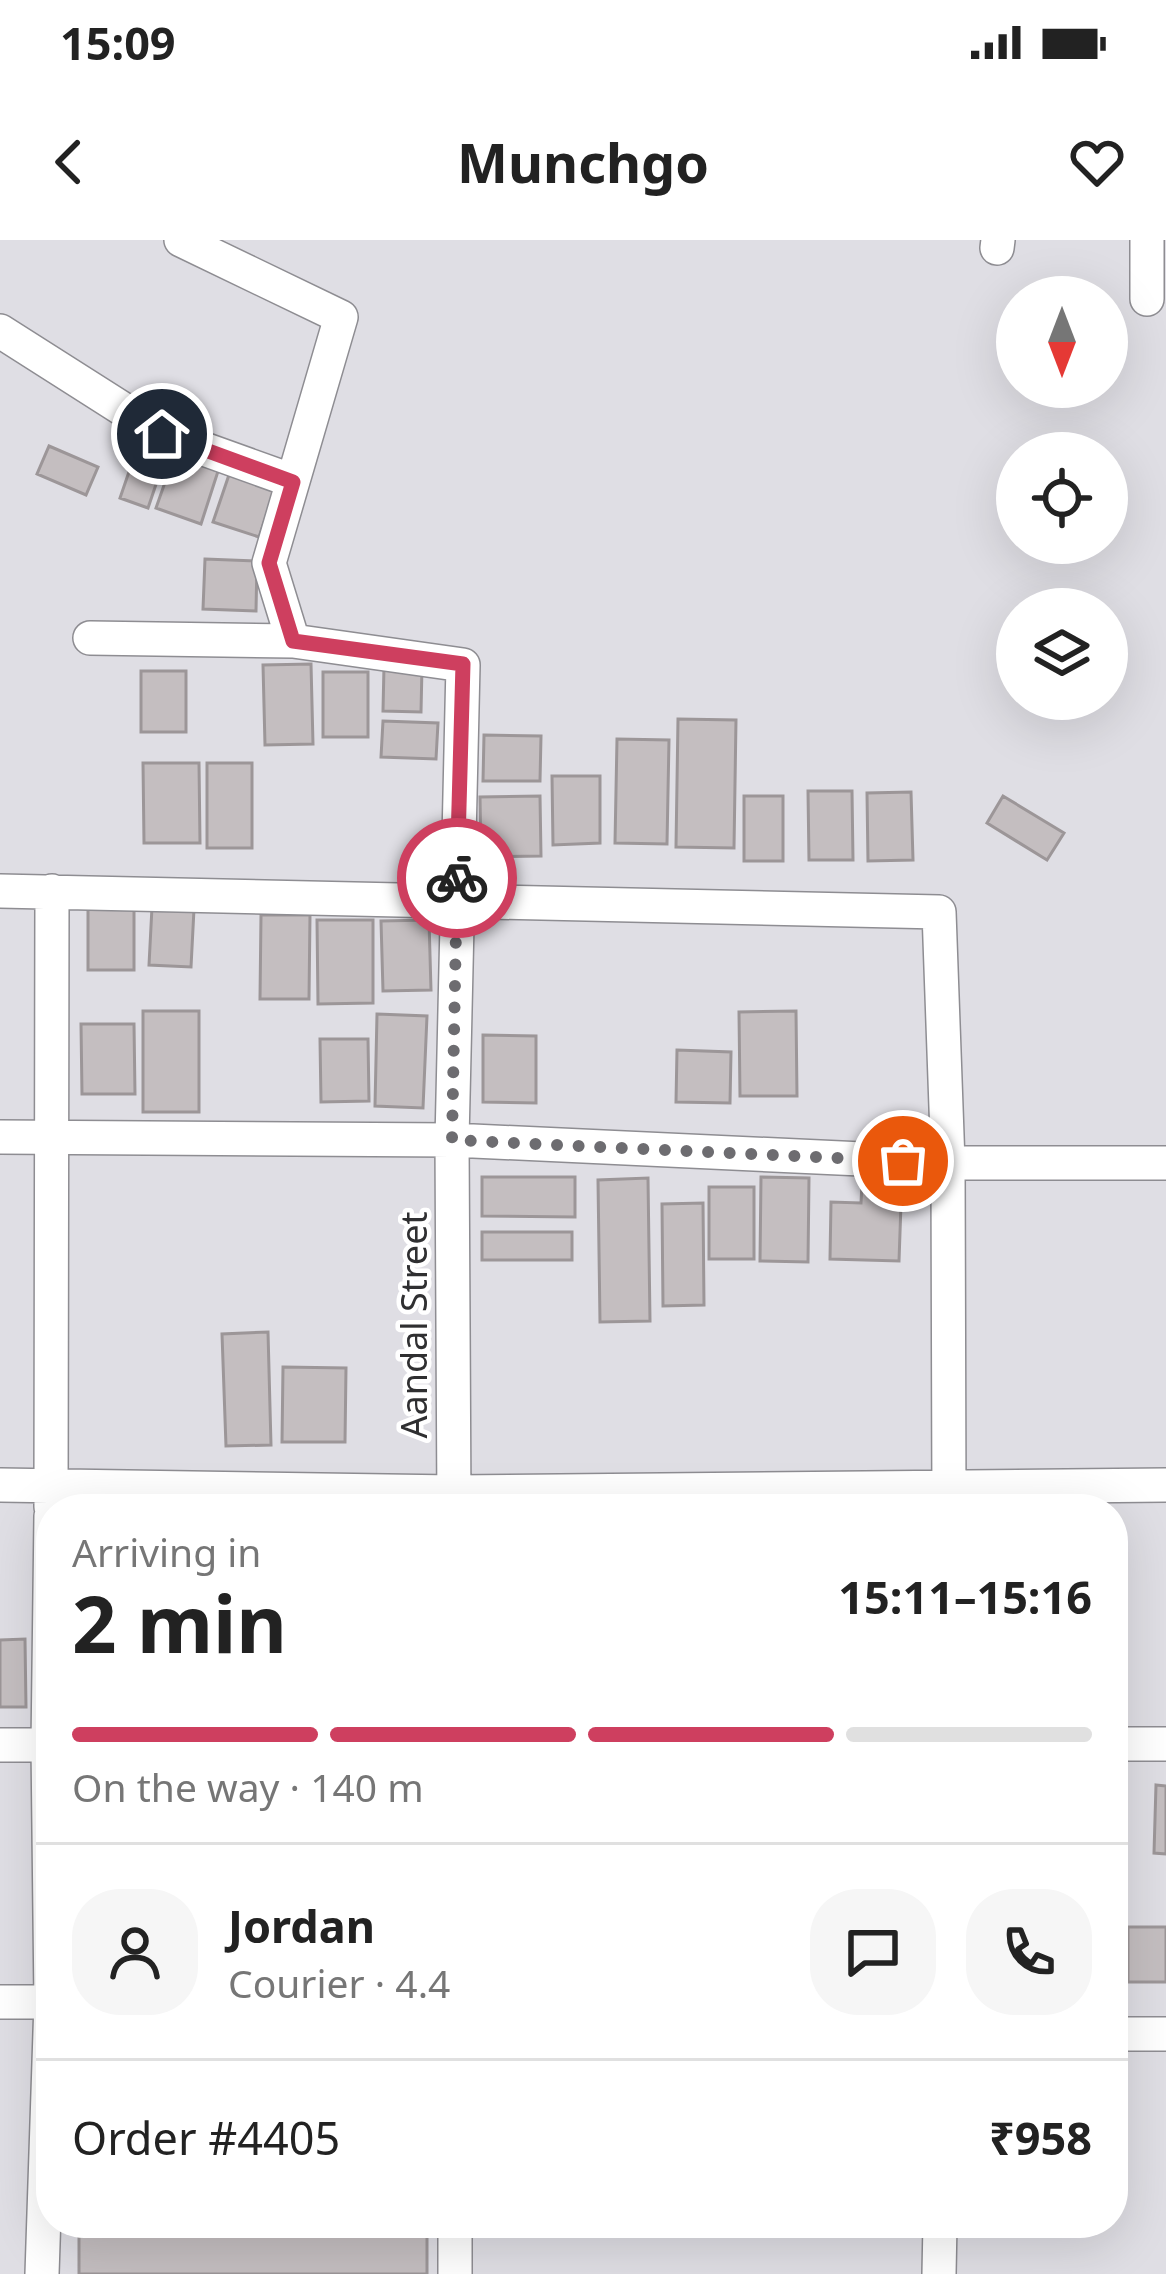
<!DOCTYPE html>
<html lang="en">
<head>
<meta charset="utf-8">
<style>
	:root { --surface:#fff; --page:#f6f6f6; --text:#222; --muted:#767676; --line:#e0e0e0; --accent:#ce3f5f }
	body { margin:0; font-family:"Noto Sans",sans-serif; background:var(--page); color:var(--text); height:100vh; display:flex; flex-direction:column; font-size:45px; white-space:nowrap }
	* { box-sizing:border-box; margin:0 }
	p { font-size:39px; color:var(--muted) }
	.icon { flex:none; width:66px; height:66px; fill:none; stroke:currentColor; stroke-width:2; stroke-linecap:round; stroke-linejoin:round }
	.map { position:relative; flex:1; overflow:hidden }
	.sheet { position:absolute; left:36px; top:1254px; width:1092px; height:744px; display:flex; flex-direction:column; background:var(--surface); border-radius:48px; box-shadow:0 12px 48px #0002 }
	.sheet>* { flex:none }
	.needle { width:78px; rotate:180deg }
	.tools { position:absolute; left:996px; top:36px; display:grid; gap:24px }
	.tools a { display:grid; place-items:center; width:132px; height:132px; border-radius:50%; background:var(--surface); box-shadow:0 12px 48px #0002; font-size:60px }
	.pin { position:absolute; display:grid; place-items:center; width:102px; height:102px; color:#fff; margin:-51px; border:6px solid #fff; border-radius:50%; box-shadow:0 3px 12px #0007 }
	.courier { position:absolute; display:grid; place-items:center; width:120px; height:120px; margin:-60px; border:9px solid #ce3f5f; border-radius:50%; background:#fff; color:#222; box-shadow:0 3px 15px #0007 }
	.overview em { font-style:normal; font-weight:700 }
	.overview div { display:flex; flex-direction:column-reverse }
	.overview { display:flex; align-items:center; justify-content:space-between; height:204px; padding:0 36px }
	h1 { font-size:78px; font-weight:700; line-height:90px }
	.bar { display:grid; grid-template-columns:repeat(4,1fr); gap:18px 12px; align-content:center; height:144px; padding:0 36px }
	.bar i { height:15px; border-radius:9px; background:var(--line) }
	.bar .on { background:var(--accent) }
	.bar p { grid-column:span 4 }
	.line { display:flex; align-items:center; gap:30px; padding:0 36px; border-top:3px solid var(--line) }
	.line div { flex:1 }
	.round { display:grid; place-items:center; flex:none; width:126px; height:126px; border-radius:48px; background:var(--page) }
	.status { display:flex; justify-content:space-between; align-items:center; height:84px; padding:0 60px; background:var(--surface); direction:ltr }
	.status svg { height:33px; fill:currentColor }
	header { display:flex; justify-content:space-between; align-items:center; height:156px; padding:0 36px; background:var(--surface); font-size:54px; font-weight:700 }
	.map>svg:first-child { display:block }
</style>
</head>
<body>
<div class="status"><b>15:09</b><svg viewBox="0 0 49 12"><path d="M0 12V9h3v3zM5 12V6h3v6zM10 12V3h3v9zM15 12V0h3v12zM26 1h20v11H26zM47 4h2v5h-2z"/></svg></div>
<header><svg class="icon" aria-label="back" viewBox="0 0 24 24"><path d="M15 5l-7 7 7 7"/></svg>Munchgo<svg class="icon" aria-label="heart" viewBox="0 0 24 24"><path d="M12 20l-8-8c-3-5 5-10 8-4 3-6 11-1 8 4z"/></svg></header>
<div class="map">
<svg width="1166" height="2034" viewBox="0 0 1166 2034">
	<rect width="100%" height="100%" fill="#dfdee4"/>
	<path fill="#c4bec0" stroke="#9c9698" stroke-width="3" d="M 143,191 L 171,200 L 148,268 L 120,258 Z
		M 49,206 L 98,227 L 86,255 L 37,234 Z
		M 177,208 L 221,222 L 201,284 L 156,268 Z
		M 232,226 L 278,241 L 259,297 L 213,282 Z
		M 205,319 L 257,321 L 256,371 L 203,369 Z
		M 311,424 L 313,504 L 265,505 L 263,425 Z
		M 384,426 L 422,427 L 421,472 L 383,471 Z
		M 141,431 L 186,431 L 186,492 L 141,492 Z
		M 323,432 L 368,432 L 368,497 L 323,497 Z
		M 678,479 L 736,480 L 734,608 L 676,607 Z
		M 383,481 L 438,483 L 436,519 L 381,517 Z
		M 484,495 L 541,496 L 540,541 L 483,541 Z
		M 617,499 L 669,500 L 667,604 L 615,603 Z
		M 143,523 L 199,523 L 200,603 L 144,603 Z
		M 207,523 L 252,523 L 252,608 L 207,608 Z
		M 552,536 L 600,536 L 600,603 L 553,605 Z
		M 808,551 L 852,551 L 853,620 L 809,620 Z
		M 911,552 L 913,620 L 868,621 L 867,553 Z
		M 540,556 L 541,616 L 481,617 L 480,557 Z
		M 744,556 L 783,556 L 783,621 L 744,621 Z
		M 1003,556 L 1064,593 L 1047,620 L 987,583 Z
		M 152,667 L 194,669 L 191,727 L 149,725 Z
		M 88,668 L 134,668 L 134,730 L 88,730 Z
		M 261,675 L 310,675 L 309,759 L 260,759 Z
		M 317,680 L 373,680 L 373,763 L 318,764 Z
		M 429,680 L 431,750 L 383,751 L 381,681 Z
		M 143,771 L 199,771 L 199,872 L 143,872 Z
		M 796,771 L 797,856 L 740,856 L 739,772 Z
		M 377,774 L 427,776 L 423,868 L 375,866 Z
		M 81,784 L 134,784 L 135,854 L 82,854 Z
		M 483,795 L 536,796 L 536,863 L 483,862 Z
		M 320,799 L 368,799 L 369,861 L 321,862 Z
		M 677,810 L 731,812 L 730,863 L 676,862 Z
		M 482,937 L 575,937 L 575,977 L 482,976 Z
		M 761,937 L 809,938 L 808,1022 L 760,1021 Z
		M 648,938 L 650,1081 L 600,1082 L 598,940 Z
		M 862,943 L 883,944 L 882,963 L 901,964 L 899,1021 L 830,1019 L 831,962 L 861,963 Z
		M 709,947 L 754,947 L 754,1019 L 709,1019 Z
		M 703,963 L 704,1065 L 663,1066 L 662,964 Z
		M 482,992 L 572,992 L 572,1020 L 482,1020 Z
		M 268,1092 L 271,1205 L 226,1206 L 222,1094 Z
		M 283,1127 L 346,1128 L 345,1202 L 282,1202 Z
		M 190,1263 L 191,1269 L 98,1269 L 98,1264 Z
		M 25,1399 L 26,1467 L 0,1467 L 0,1400 Z
		M 1156,1545 L 1166,1546 L 1166,1614 L 1154,1613 Z
		M 1128,1687 L 1166,1687 L 1166,1742 L 1128,1742 Z
		M 427,1987 L 427,2034 L 79,2034 L 79,1988 Z"/>
	<g fill="none" stroke-linecap="round" stroke-linejoin="round">
		<g stroke="#8e8d92" stroke-width="36">
			<path id="street" d="M 181,0 L 341,77 L 269,323 L 293,401 L 463,425 L 452,900 L 454,1269
				M 997,8 L 998,0
				M 1147,59 L 1147,0
				M 0,91 L 162,194 L 293,241
				M 90,398 L 293,401
				M 0,651 L 939,672 L 948,923 L 949,1269
				M 0,897 L 452,900 L 948,923 L 1166,923
				M 0,1245 L 454,1252 L 1166,1245
				M 51,1267 L 52,651
				M 1113,1504 L 1166,1504
				M 0,1505 L 48,1505
				M 0,1762 L 51,1762
				M 1113,1794 L 1166,1794
				M 455,1983 L 455,2034
				M 42,2034 L 51,1762 L 48,1505 L 51,1276
				M 939,2034 L 940,1983"/>
		</g>
		<use href="#street" stroke="#fff" stroke-width="33"/>
	</g>
	<g fill="none" stroke-linecap="round" stroke-linejoin="round">
		<path stroke="#6d6c70" stroke-width="12" stroke-dasharray="0 21.6" d="M 457,638 L 452,900 L 903,921"/>
		<path stroke="#ce3f5f" stroke-width="15" d="M 162,194 L 293,242 L 269,323 L 293,401 L 463,424 L 457,638"/>
	</g>
	<g text-anchor="middle" stroke-width="9" stroke-linejoin="round" paint-order="stroke">
		<g font-size="36" fill="#2f2f31" stroke="#fff">
			<text transform="translate(414 1085) rotate(-90)" y="13">Aandal Street</text>
		</g>
	</g>
</svg>
<div class="tools">
<a><svg class="needle" viewBox="-14 -14 28 28"><path d="M0-13l5 13h-10z" fill="#e53935"/><path d="M0 13l5-13h-10z" fill="#767676"/></svg></a>
<a><svg class="icon" aria-label="locate" viewBox="0 0 24 24"><circle cx="12" cy="12" r="6"/><path d="M12 2v4M12 18v4M2 12h4M18 12h4"/></svg></a>
<a><svg class="icon" aria-label="layers" viewBox="0 0 24 24"><path d="M12 4l9 5-9 5-9-5zM3 14l9 5 9-5"/></svg></a>
</div>
<div class="pin" style="left:903px;top:921px;background:#ea580c"><svg class="icon" aria-label="bag" viewBox="0 0 24 24"><path d="M5 8h14l-1 12H6zM9 8a3 3 0 0 1 6 0"/></svg></div>
<div class="pin" style="left:162px;top:194px;background:#1f2937"><svg class="icon" aria-label="home" viewBox="0 0 24 24"><path d="M3 11l9-7 9 7M6 9v11h12V9"/></svg></div>
<div class="courier" style="left:457px;top:638px"><svg class="icon" aria-label="bike" viewBox="0 0 24 24"><circle cx="6" cy="16" r="4"/><circle cx="18" cy="16" r="4"/><path d="M6 16l4-8h5l3 8M10 8l3 8H6M13 5h3"/></svg></div>
<section class="sheet">
<div class="overview"><div><h1>2 min</h1><p>Arriving in</p></div><em>15:11–15:16</em></div>
<div class="bar"><i class="on"></i><i class="on"></i><i class="on"></i><i></i><p>On the way · 140 m</p></div>
<div class="line" style="height:216px"><a class="round"><svg class="icon" aria-label="person" viewBox="0 0 24 24"><circle cx="12" cy="8" r="4"/><path d="M4 21q1-7 8-7t8 7"/></svg></a><div><b>Jordan</b><p>Courier · 4.4</p></div><a class="round"><svg class="icon" aria-label="chat" viewBox="0 0 24 24"><path d="M4 5h16v11H9l-5 4z"/></svg></a><a class="round"><svg class="icon" aria-label="phone" viewBox="0 0 24 24"><path d="M5 4h4l2 5-3 2q2 4 5 5l2-3 5 2v4C11 20 4 13 5 4z"/></svg></a></div>
<div class="line" style="height:156px"><div>Order #4405</div><b>₹958</b></div>
</section>
</div>
</body>
</html>
